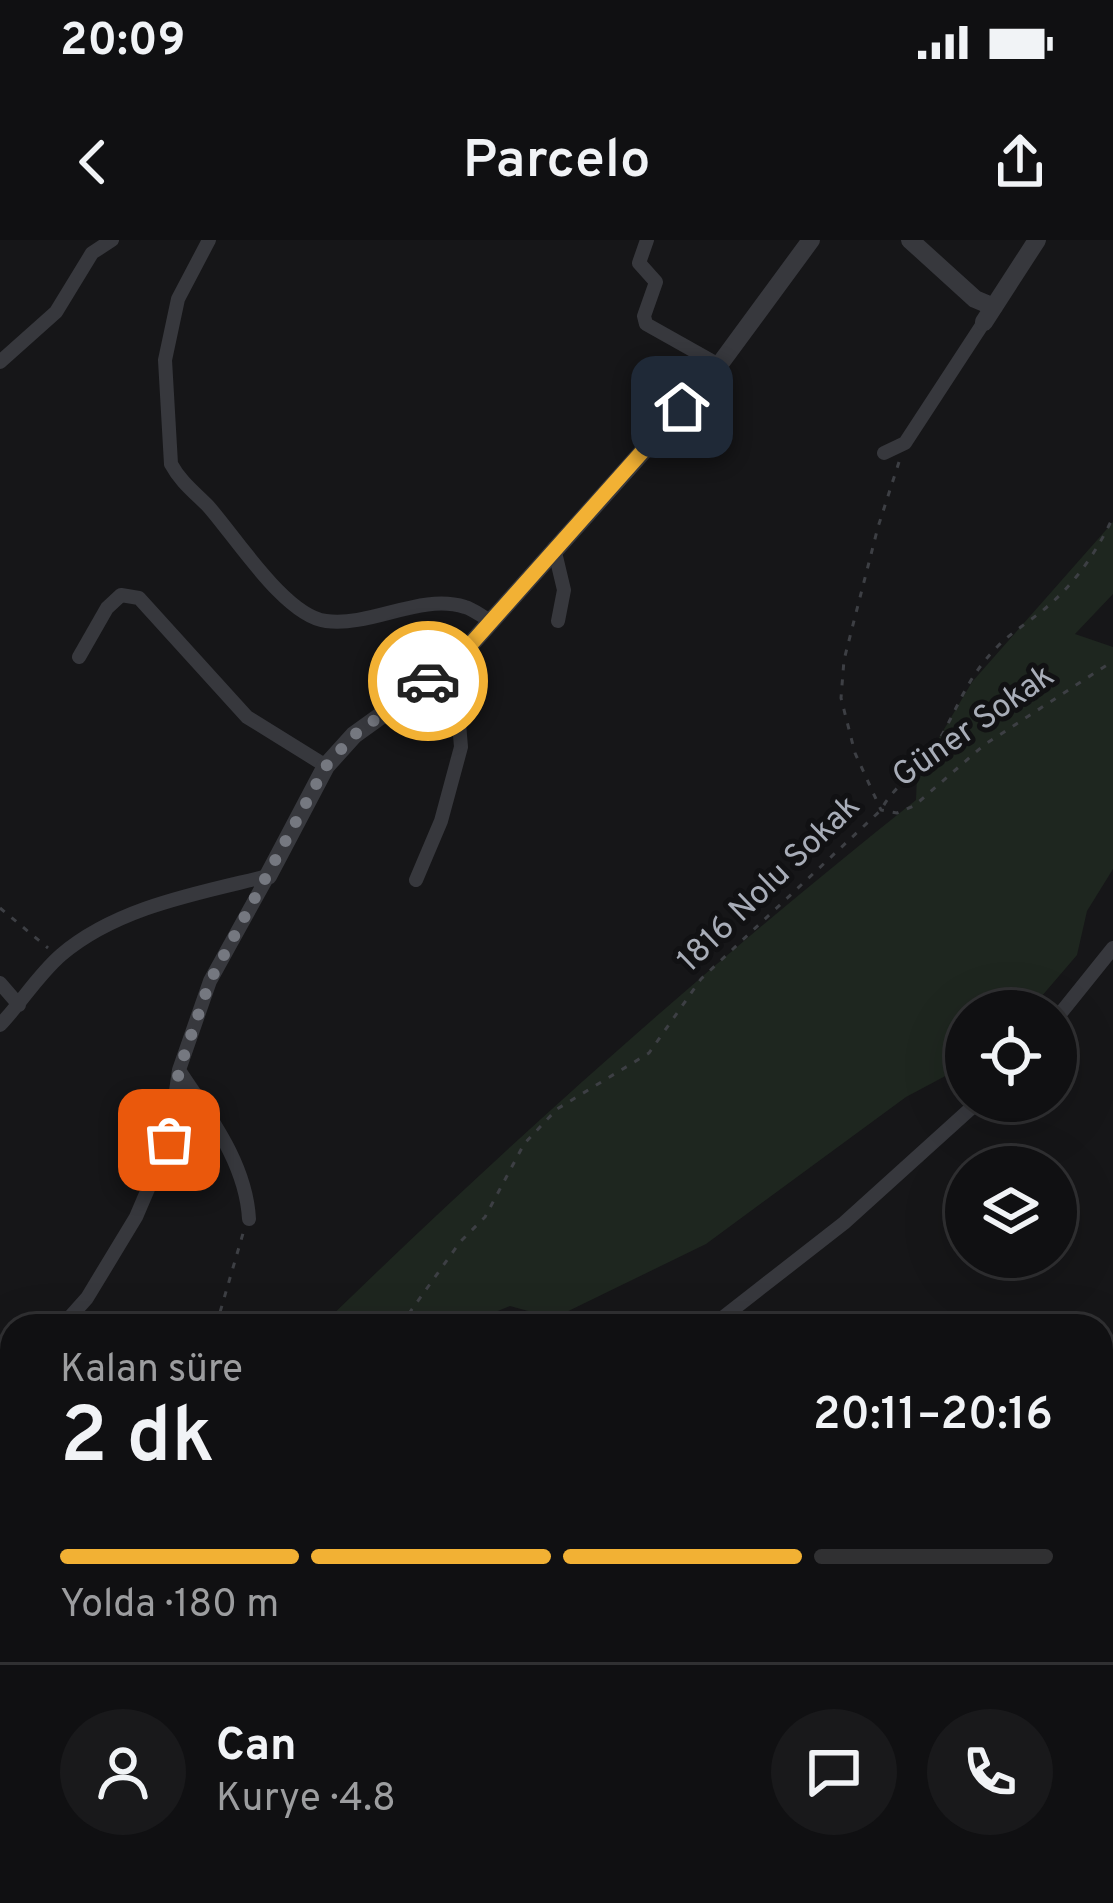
<!DOCTYPE html>
<html lang="tr">
<head>
<meta charset="utf-8">
<style>
	:root { --surface:#101012; --page:#19191b; --text:#f1f3f6; --muted:#9c9d9f; --line:#303032; --accent:#f2b134 }
	body { margin:0; font-family:Overpass,sans-serif; background:var(--page); color:var(--text); height:100vh; display:flex; flex-direction:column; font-size:45px; white-space:nowrap }
	* { box-sizing:border-box; margin:0 }
	p { font-size:39px; color:var(--muted) }
	.icon { flex:none; width:66px; height:66px; fill:none; stroke:currentColor; stroke-width:2; stroke-linecap:round; stroke-linejoin:round }
	.map { position:relative; flex:1; overflow:hidden }
	.drawer { position:absolute; left:0px; top:1074px; width:1113px; height:591px; display:flex; flex-direction:column; background:var(--surface); border-radius:36px 36px 0 0; box-shadow:0 12px 48px #0002,0 0 0 3px var(--line) }
	.drawer>* { flex:none }
	.tools { position:absolute; left:945px; top:750px; display:grid; gap:24px }
	.tools a { display:grid; place-items:center; width:132px; height:132px; border-radius:50%; background:var(--surface); box-shadow:0 12px 48px #0002,0 0 0 3px var(--line); font-size:60px }
	.pin { position:absolute; display:grid; place-items:center; width:102px; height:102px; color:#fff; margin:-51px; border-radius:24px; box-shadow:0 6px 18px #0006 }
	.courier { position:absolute; display:grid; place-items:center; width:120px; height:120px; margin:-60px; border:9px solid #f2b134; border-radius:50%; background:#fff; color:#222; box-shadow:0 3px 15px #0007 }
	.overview em { font-style:normal; font-weight:600 }
	.overview div { display:flex; flex-direction:column-reverse }
	.overview { display:flex; align-items:center; justify-content:space-between; height:204px; padding:0 60px }
	h1 { font-size:78px; font-weight:600; line-height:90px }
	.bar { display:grid; grid-template-columns:repeat(4,1fr); gap:18px 12px; align-content:center; height:144px; padding:0 60px }
	.bar i { height:15px; border-radius:9px; background:var(--line) }
	.bar .current { background:var(--accent) }
	.bar p { grid-column:span 4 }
	.line { display:flex; align-items:center; gap:30px; padding:0 60px; border-top:3px solid var(--line) }
	.line div { flex:1 }
	.round { display:grid; place-items:center; flex:none; width:126px; height:126px; border-radius:63px; background:var(--page) }
	.status { display:flex; justify-content:space-between; align-items:center; height:84px; padding:0 60px; background:var(--surface); direction:ltr }
	.status svg { height:33px; fill:currentColor }
	header { display:flex; justify-content:space-between; align-items:center; height:156px; padding:0 60px; background:var(--surface); font-size:54px; font-weight:600 }
	.map>svg:first-child { display:block }
</style>
</head>
<body>
<div class="status"><b>20:09</b><svg viewBox="0 0 49 12"><path d="M0 12V9h3v3zM5 12V6h3v6zM10 12V3h3v9zM15 12V0h3v12zM26 1h20v11H26zM47 4h2v5h-2z"/></svg></div>
<header><svg class="icon" aria-label="back" viewBox="0 0 24 24"><path d="M15 5l-7 7 7 7"/></svg>Parcelo<svg class="icon" aria-label="share" viewBox="0 0 24 24"><path d="M12 15V3M7 8l5-5 5 5M5 13v7h14v-7"/></svg></header>
<div class="map">
<svg width="1113" height="1663" viewBox="0 0 1113 1663">
	<rect width="100%" height="100%" fill="#161618"/>
	<path fill="#1e261f" d="M 1113,282 L 1113,354 L 1075,394 L 1113,407 L 1113,629 L 1087,671 L 1077,715 L 1029,771 L 966,771 L 966,825 L 906,857 L 706,1004 L 554,1078 L 510,1066 L 461,1086 L 321,1086 C 511,901 708,725 916,560 L 917,535 L 972,442 Z"/>
	<g fill="none" stroke-linecap="round" stroke-linejoin="round">
		<path stroke="#3d3f44" stroke-width="3" stroke-dasharray="6 9" stroke-linecap="butt" d="M 899,222 L 878,287 L 844,420 L 841,458 L 855,513 L 881,570 L 897,573 L 914,566 L 984,505 L 1113,421
			M 0,668 L 48,708
			M 216,1086 L 244,990
			M 400,1086 L 460,1002 L 485,977 L 524,904 L 557,869 L 649,813 L 701,739 L 881,570 C 895,544 914,537 929,515 C 956,478 961,443 998,406 C 1013,391 1032,380 1048,366 C 1076,342 1098,310 1113,277"/>
		<path stroke="#37383d" stroke-width="14" d="M 209,0 L 178,59 L 165,120 L 171,224 C 180,241 194,252 208,266 C 235,296 285,376 326,381 C 372,387 420,353 465,367 C 473,369 481,376 489,380
			M 647,0 L 639,23 L 656,42 L 644,76 L 646,84 L 719,125
			M 0,122 L 56,72 L 92,13 L 112,0
			M 884,213 L 905,203 L 984,82
			M 554,308 L 564,350 L 558,381
			M 79,417 L 107,368 L 121,355 L 139,358 L 247,477 L 326,526
			M 416,640 L 441,581 L 461,507 L 454,423
			M 0,743 L 19,765
			M 1056,779 L 1113,708
			M 0,785 C 21,763 38,735 61,715 C 117,667 199,653 268,636
			M 179,830 C 209,876 246,923 249,979
			M 62,1086 L 87,1058 L 136,977 L 169,900 L 179,830 L 210,741 L 268,636
			M 712,1086 L 844,983 L 979,861
			M 0,1146 L 12,1135
			M 0,1472 L 12,1474
			M 0,1542 L 12,1538
			M 1101,1542 L 1113,1553
			M 1101,1652 L 1113,1638
			M 929,1663 L 931,1653"/>
		<path stroke="#37383d" stroke-width="18" d="M 910,0 L 975,59 L 994,67
			M 984,82 L 1037,0
			M 268,636 L 326,526 L 354,495 L 454,423 L 714,132 L 811,0
			M 1101,1200 L 1113,1192
			M 733,1663 L 737,1653"/>
	</g>
	<g fill="none" stroke-linecap="round" stroke-linejoin="round">
		<path stroke="#757880" stroke-width="12" stroke-dasharray="0 21.6" d="M 169,900 L 179,830 L 210,741 L 326,526 L 354,495 L 428,441"/>
		<path stroke="#f2b134" stroke-width="15" d="M 428,441 L 454,423 L 682,167"/>
	</g>
	<g text-anchor="middle" stroke-width="10" stroke-linejoin="round" paint-order="stroke">
		<g font-size="33" fill="#a8adb8" stroke="#111113">
			<text transform="translate(972 484) rotate(-35)" y="12">Güner Sokak</text>
			<text transform="translate(767 642) rotate(-44)" y="12">1816 Nolu Sokak</text>
		</g>
	</g>
</svg>
<div class="tools">
<a><svg class="icon" aria-label="locate" viewBox="0 0 24 24"><circle cx="12" cy="12" r="6"/><path d="M12 2v4M12 18v4M2 12h4M18 12h4"/></svg></a>
<a><svg class="icon" aria-label="layers" viewBox="0 0 24 24"><path d="M12 4l9 5-9 5-9-5zM3 14l9 5 9-5"/></svg></a>
</div>
<div class="pin" style="left:169px;top:900px;background:#ea580c"><svg class="icon" aria-label="bag" viewBox="0 0 24 24"><path d="M5 8h14l-1 12H6zM9 8a3 3 0 0 1 6 0"/></svg></div>
<div class="pin" style="left:682px;top:167px;background:#1f2937"><svg class="icon" aria-label="home" viewBox="0 0 24 24"><path d="M3 11l9-7 9 7M6 9v11h12V9"/></svg></div>
<div class="courier" style="left:428px;top:441px"><svg class="icon" aria-label="car" viewBox="0 0 24 24"><path d="M5 17H2v-5l4-1 3-4h7l3 4 3 1v5h-3M9 17h6M6 11h13"/><circle cx="7" cy="17" r="2"/><circle cx="17" cy="17" r="2"/></svg></div>
<section class="drawer">
<div class="overview"><div><h1>2 dk</h1><p>Kalan süre</p></div><em>20:11–20:16</em></div>
<div class="bar"><i class="current"></i><i class="current"></i><i class="current"></i><i></i><p>Yolda · 180 m</p></div>
<div class="line" style="height:216px"><a class="round"><svg class="icon" aria-label="person" viewBox="0 0 24 24"><circle cx="12" cy="8" r="4"/><path d="M4 21q1-7 8-7t8 7"/></svg></a><div><b>Can</b><p>Kurye · 4.8</p></div><a class="round"><svg class="icon" aria-label="chat" viewBox="0 0 24 24"><path d="M4 5h16v11H9l-5 4z"/></svg></a><a class="round"><svg class="icon" aria-label="phone" viewBox="0 0 24 24"><path d="M5 4h4l2 5-3 2q2 4 5 5l2-3 5 2v4C11 20 4 13 5 4z"/></svg></a></div>
</section>
</div>
</body>
</html>
